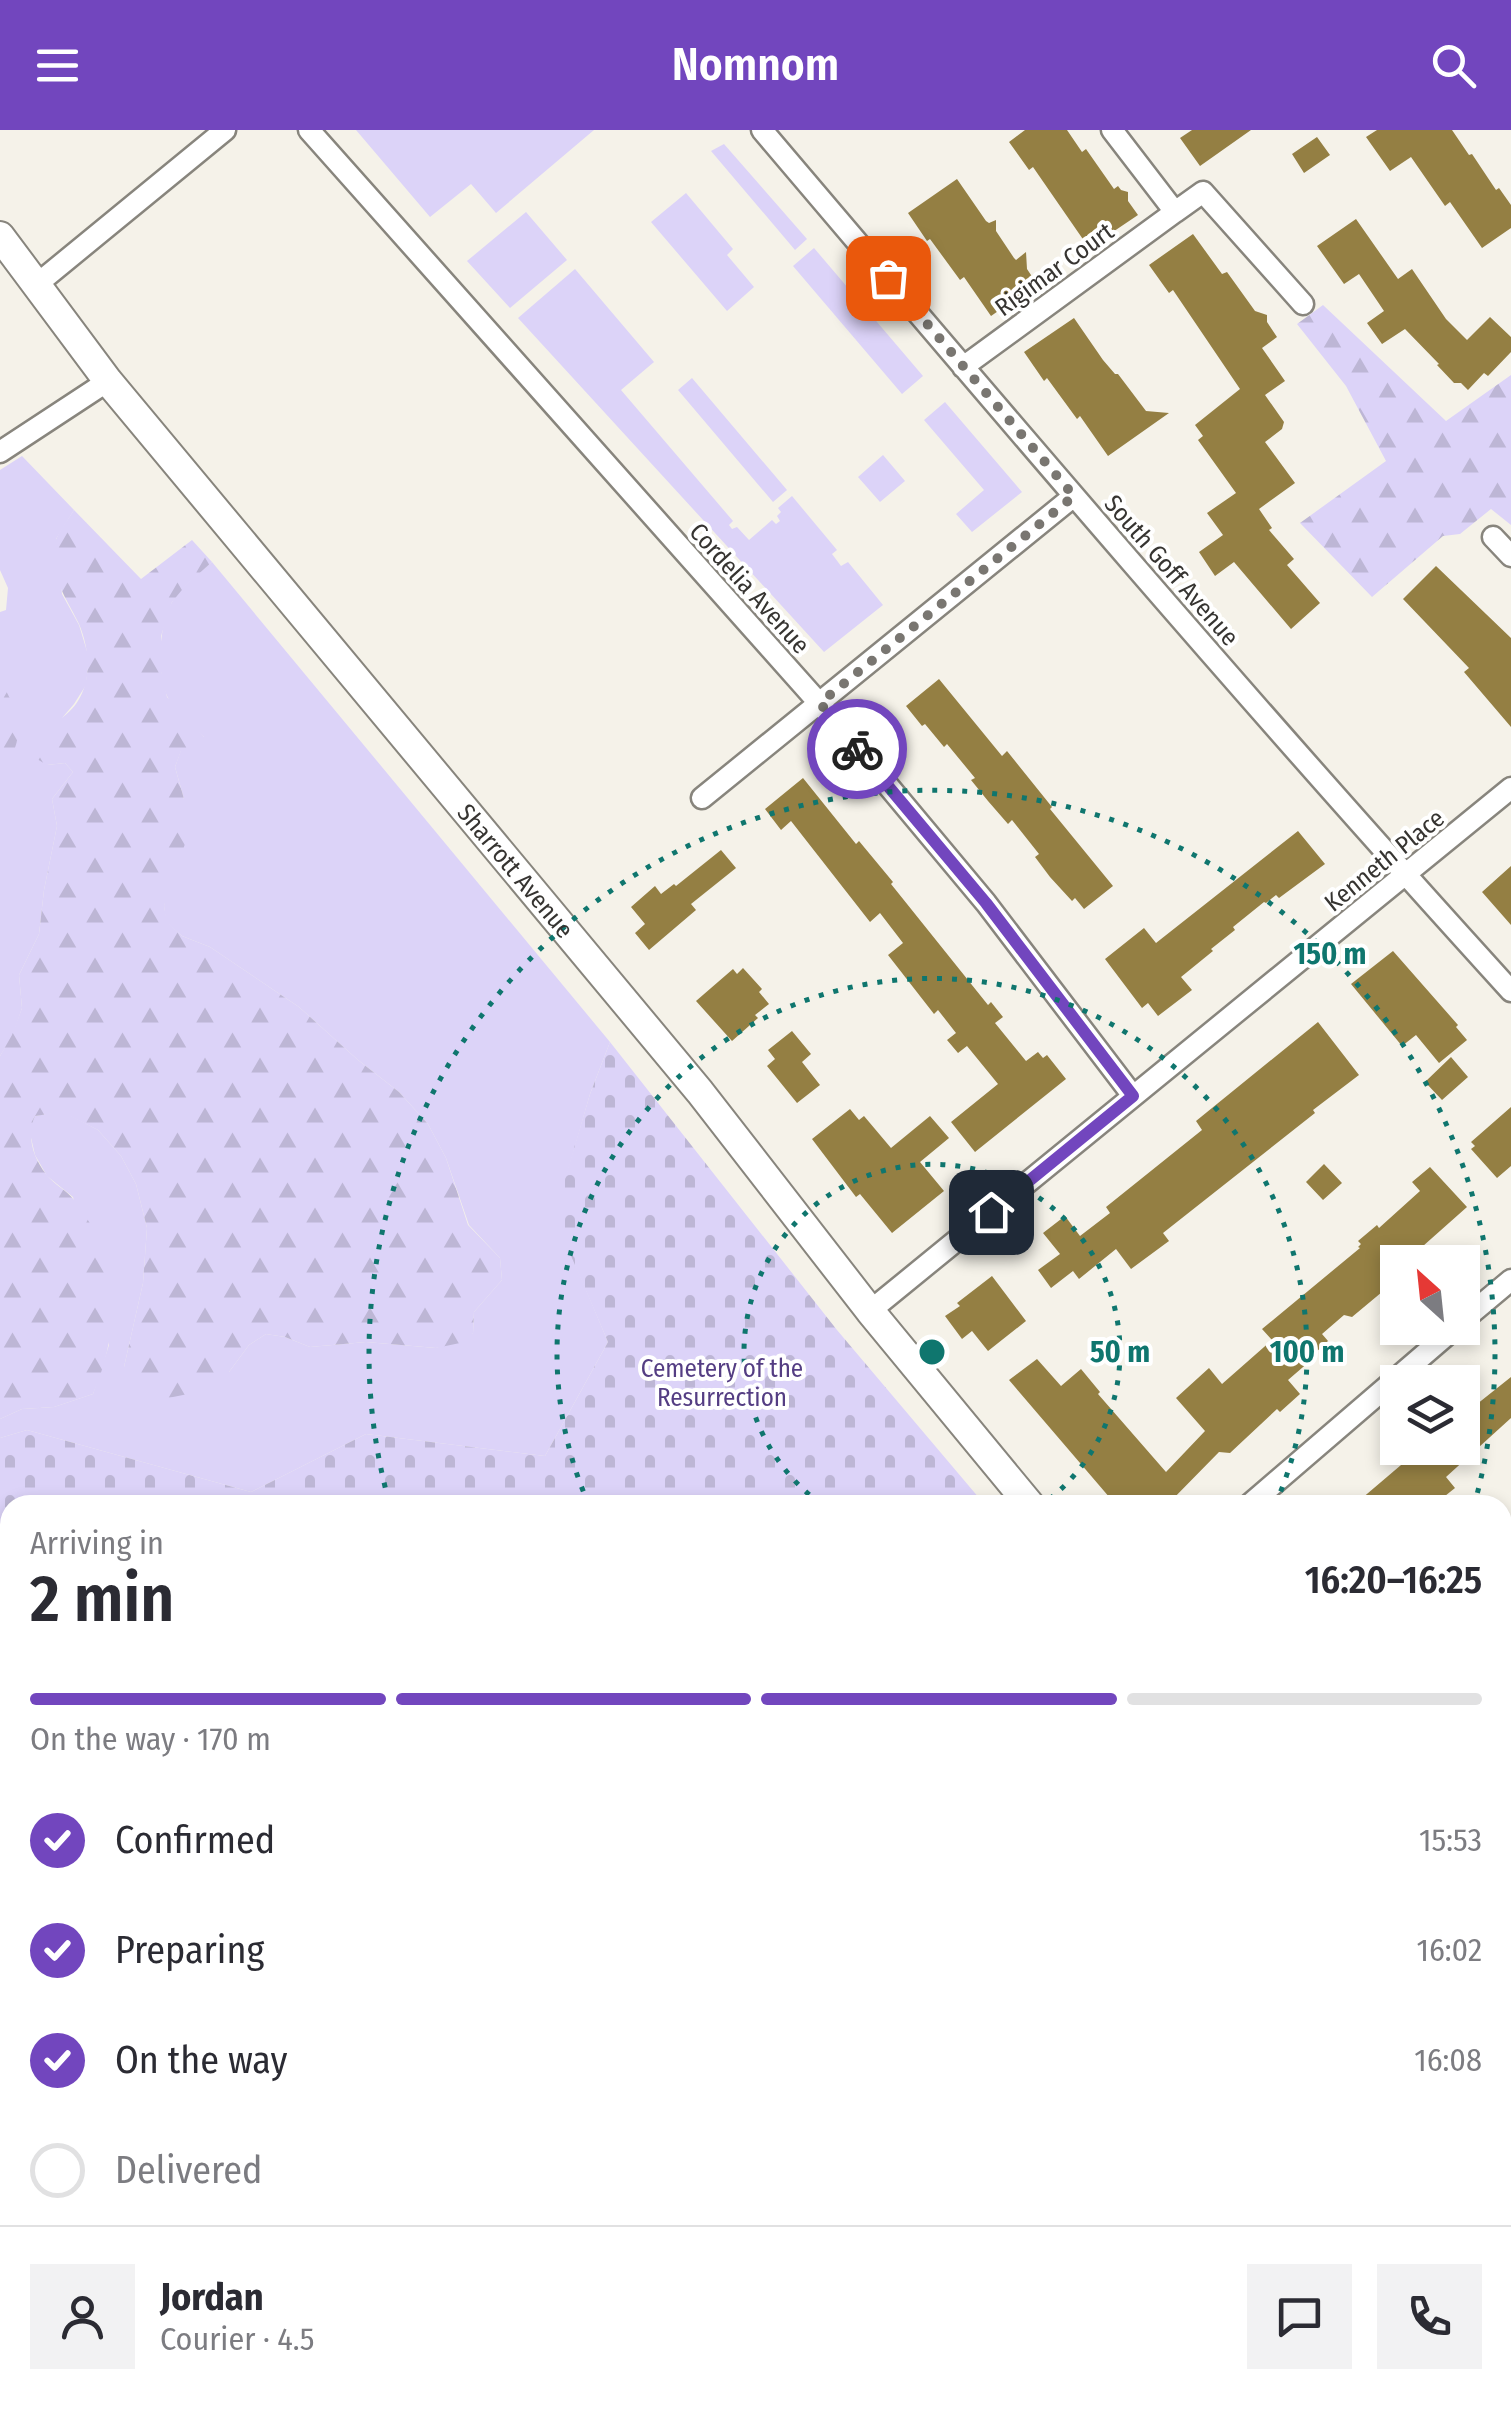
<!DOCTYPE html>
<html lang="en">
<head>
<meta charset="utf-8">
<style>
	:root { --surface:#fff; --page:#f2f2f3; --text:#2b2b33; --muted:#7c7c81; --line:#e1e1e2; --accent:#7246be }
	body { margin:0; font-family:"Fira Sans Condensed",sans-serif; background:var(--page); color:var(--text); height:100vh; display:flex; flex-direction:column; font-size:38px; white-space:nowrap }
	* { box-sizing:border-box; margin:0 }
	p { font-size:32px; color:var(--muted) }
	.icon { flex:none; width:55px; height:55px; fill:none; stroke:currentColor; stroke-width:2; stroke-linecap:round; stroke-linejoin:round }
	.map { position:relative; flex:1; overflow:hidden }
	.side { position:absolute; left:0px; top:1365px; width:1512px; height:932px; display:flex; flex-direction:column; background:var(--surface); border-radius:30px 30px 0 0; box-shadow:0 5px 15px #0003 }
	.side>* { flex:none }
	.needle { width:65px; rotate:333deg }
	.tools { position:absolute; left:1380px; top:1115px; display:grid; gap:20px }
	.tools a { display:grid; place-items:center; width:100px; height:100px; border-radius:0px; background:var(--surface); box-shadow:0 5px 15px #0003; font-size:50px }
	.pin { position:absolute; display:grid; place-items:center; width:85px; height:85px; color:#fff; margin:-42px; border-radius:20px; box-shadow:0 5px 15px #0006 }
	.courier { position:absolute; display:grid; place-items:center; width:100px; height:100px; margin:-50px; border:8px solid #7246be; border-radius:50%; background:#fff; color:#222; box-shadow:0 2px 12px #0007 }
	.summary em { font-style:normal; font-weight:600 }
	.summary div { display:flex; flex-direction:column-reverse }
	.summary { display:flex; align-items:center; justify-content:space-between; height:170px; padding:0 30px }
	h1 { font-size:65px; font-weight:600; line-height:75px }
	.bar { display:grid; grid-template-columns:repeat(4,1fr); gap:15px 10px; align-content:center; height:120px; padding:0 30px }
	.bar i { height:12px; border-radius:8px; background:var(--line) }
	.bar .on { background:var(--accent) }
	.bar p { grid-column:span 4 }
	.line { display:flex; align-items:center; gap:25px; padding:0 30px; border-top:2px solid var(--line) }
	.line div { flex:1 }
	.round { display:grid; place-items:center; flex:none; width:105px; height:105px; border-radius:0px; background:var(--page) }
	ol { padding:0 30px; list-style:none }
	li { display:flex; align-items:center; gap:30px; height:110px }
	li p { margin-inline-start:auto }
	li .icon { padding:10px; border-radius:50%; background:var(--accent); color:#fff; stroke-width:4 }
	li:last-child { color:var(--muted) }
	li i { width:55px; height:55px; border:5px solid var(--line); border-radius:50% }
	header { display:flex; justify-content:space-between; align-items:center; height:130px; padding:0 30px; background:var(--accent); color:#fff; font-size:45px; font-weight:600 }
	.map>svg:first-child { display:block }
</style>
</head>
<body>
<header><svg class="icon" aria-label="menu" viewBox="0 0 24 24"><path d="M4 6h16M4 12h16M4 18h16"/></svg>Nomnom<svg class="icon" aria-label="search" viewBox="0 0 24 24"><circle cx="10" cy="10" r="6"/><path d="M15 15l6 6"/></svg></header>
<div class="map">
<svg width="1511" height="2296" viewBox="0 0 1511 2296">
	<defs>
		<pattern id="forest-firs" width="22" height="20" patternUnits="userSpaceOnUse" patternTransform="scale(2.5)"><rect width="22" height="20" fill="#dcd3f8"/><path d="M5 1l3.5 6h-7zM16 11l3.5 6h-7z" fill="#bdb6d5"/></pattern>
		<pattern id="wetland-marsh" width="20" height="14" patternUnits="userSpaceOnUse" patternTransform="scale(2.5)"><rect width="20" height="14" fill="#dcd3f8"/><path d="M1 5h8M5 5V1M11 12h8M15 12V8" fill="none" stroke="#bdb6d5"/></pattern>
		<pattern id="cemetery-stones" width="16" height="16" patternUnits="userSpaceOnUse" patternTransform="scale(2.5)"><rect width="16" height="16" fill="#dcd3f8"/><path d="M2 7V4a2 2 0 0 1 4 0v3zM10 15v-3a2 2 0 0 1 4 0v3z" fill="#bdb6d5"/></pattern>
		<pattern id="water-waves" width="16" height="10" patternUnits="userSpaceOnUse" patternTransform="scale(2.5)"><rect width="16" height="10" fill="#c4b5f0"/><path d="M0 5q4-4 8 0t8 0" fill="none" stroke="#a094c3"/></pattern>
	</defs>
	<rect width="100%" height="100%" fill="#f5f2e9"/>
	<path fill="#dcd3f8" d="M 356,0 L 594,0 L 496,83 L 471,54 L 430,87 Z
		M 724,14 L 807,109 L 795,120 L 711,21 Z
		M 686,63 L 733,119 L 727,125 L 754,157 L 727,181 L 651,92 Z
		M 526,82 L 567,130 L 510,178 L 467,131 Z
		M 814,118 L 923,246 L 902,264 L 793,136 Z
		M 575,139 L 654,232 L 621,260 L 733,391 L 729,395 L 732,399 L 737,397 L 749,410 L 772,390 L 776,394 L 780,391 L 777,386 L 781,382 L 778,378 L 792,366 L 837,420 L 832,424 L 841,436 L 848,432 L 883,475 L 824,522 L 518,188 Z
		M 692,248 L 787,360 L 773,372 L 678,260 Z
		M 945,272 L 1022,362 L 972,402 L 956,384 L 984,360 L 924,290 Z
		M 883,325 L 905,351 L 880,372 L 858,347 Z
		M 22,326 L 74,380 L 56,409 L 62,464 L 79,495 L 89,528 L 86,555 L 74,574 L 62,588 L 47,635 L 65,633 L 73,642 L 52,669 L 57,696 L 44,760 L 39,804 L 19,845 L 22,878 L 13,905 L 0,926 L 0,482 L 6,480 L 8,458 L 0,440 L 0,340 Z
		M 212,432 L 610,912 L 590,964 L 555,1086 L 608,1212 L 545,1326 L 366,1304 L 251,1362 L 27,1300 L 0,1308 L 0,1289 L 22,1279 L 54,1277 L 93,1264 L 109,1215 L 73,1067 L 47,1046 L 35,1025 L 29,999 L 35,986 L 62,981 L 98,1000 L 121,1026 L 136,1054 L 147,1098 L 143,1153 L 124,1237 L 229,1242 L 249,1215 L 266,1204 L 285,1207 L 310,1217 L 366,1212 L 436,1218 L 473,1203 L 474,1182 L 502,1150 L 500,1128 L 469,1095 L 446,1028 L 428,994 L 399,962 L 358,930 L 299,877 L 210,817 L 182,806 L 166,792 L 164,776 L 184,669 L 175,637 L 181,620 L 204,607 C 192,596 174,582 167,566 C 156,540 159,496 172,472 C 181,456 198,444 212,432 Z
		M 0,2004 L 10,2005 L 10,2288 L 99,2288 L 90,2296 L 0,2296 Z"/>
	<path fill="url(#forest-firs)" d="M 1323,175 L 1446,291 L 1511,245 L 1511,395 L 1491,379 L 1460,404 L 1443,406 L 1372,467 L 1300,393 L 1386,331 L 1346,256 L 1297,194 Z
		M 74,380 L 141,449 L 192,410 L 212,432 L 186,455 L 172,472 L 161,506 L 161,540 L 167,567 L 204,607 L 210,623 L 198,628 L 181,621 L 175,637 L 184,669 L 189,702 L 164,776 L 167,792 L 182,806 L 210,817 L 299,877 L 358,930 L 399,962 L 428,994 L 446,1028 L 468,1095 L 500,1128 L 502,1150 L 474,1182 L 473,1203 L 460,1213 L 436,1218 L 366,1212 L 310,1217 L 285,1207 L 266,1204 L 249,1215 L 229,1242 L 188,1264 L 158,1270 L 135,1259 L 124,1237 L 143,1153 L 147,1098 L 136,1054 L 121,1026 L 98,1000 L 62,982 L 35,986 C 26,1005 33,1028 46,1044 C 54,1055 67,1060 75,1071 C 89,1089 101,1112 107,1134 C 119,1177 110,1224 93,1264 L 54,1277 L 22,1279 L 0,1289 L 0,926 L 12,905 L 22,878 L 19,845 L 39,804 L 44,760 L 57,696 L 52,669 L 73,642 L 65,633 L 47,635 L 32,626 L 30,609 L 34,599 C 43,595 55,592 63,587 C 93,565 92,525 79,494 C 69,473 55,454 53,429 C 51,410 64,396 74,380 Z
		M 0,552 C 21,581 27,614 0,640 Z
		M 0,1837 L 10,1841 L 10,2005 L 0,2004 Z
		M 7,2018 L 10,2019 L 10,2225 L 0,2219 L 0,2021 Z"/>
	<path fill="url(#wetland-marsh)" d="M 99,2288 L 283,2288 L 286,2296 L 90,2296 Z"/>
	<path fill="url(#cemetery-stones)" d="M 610,912 L 837,1200 L 985,1375 L 10,1375 L 10,1841 L 0,1837 L 0,1308 L 27,1300 L 251,1362 L 366,1304 L 545,1326 L 608,1212 L 554,1086 L 590,964 Z
		M 1503,1984 L 1511,1994 L 1511,2296 L 286,2296 L 283,2288 L 1502,2288 Z"/>
	<path fill="url(#water-waves)" d="M 1097,2288 L 1269,2288 L 1272,2296 L 1096,2296 Z"/>
	<path fill="#947f43" d="M 1025,0 L 1067,0 L 1082,22 L 1086,19 L 1114,59 L 1118,56 L 1121,60 L 1128,62 L 1128,71 L 1138,85 L 1089,118 L 1033,37 L 1029,40 L 1009,12 Z
		M 1192,0 L 1251,0 L 1200,36 L 1180,8 Z
		M 1377,0 L 1452,0 L 1469,25 L 1472,24 L 1496,60 L 1499,58 L 1511,75 L 1511,98 L 1482,118 L 1450,72 L 1445,76 L 1411,27 L 1390,41 L 1366,7 Z
		M 1317,7 L 1330,25 L 1304,43 L 1292,24 Z
		M 957,49 L 986,91 L 989,93 L 996,90 L 996,101 L 1014,128 L 1016,130 L 1026,122 L 1027,139 L 1037,154 L 991,186 L 964,147 L 960,150 L 930,109 L 927,111 L 908,83 Z
		M 1356,89 L 1398,149 L 1412,139 L 1446,189 L 1467,210 L 1490,187 L 1511,207 L 1511,222 L 1488,246 L 1484,243 L 1468,260 L 1461,253 L 1454,253 L 1437,235 L 1439,234 L 1405,199 L 1382,214 L 1367,193 L 1384,181 L 1359,144 L 1344,154 L 1317,116 Z
		M 1193,104 L 1222,144 L 1227,142 L 1255,181 L 1267,185 L 1267,192 L 1277,207 L 1262,218 L 1285,251 L 1265,265 L 1284,292 L 1282,299 L 1265,312 L 1295,353 L 1259,379 L 1272,398 L 1269,400 L 1294,429 L 1287,435 L 1320,473 L 1291,499 L 1234,432 L 1215,446 L 1199,422 L 1223,405 L 1207,383 L 1236,363 L 1198,310 L 1203,306 L 1195,295 L 1240,259 L 1173,160 L 1169,163 L 1149,135 Z
		M 1074,188 L 1103,230 L 1115,244 L 1118,244 L 1146,281 L 1169,283 L 1108,326 L 1080,286 L 1077,289 L 1047,248 L 1044,251 L 1024,222 Z
		M 1436,436 L 1511,508 L 1511,597 L 1464,542 L 1469,538 L 1403,469 Z
		M 939,549 L 1002,626 L 1007,621 L 1052,677 L 1050,679 L 1113,756 L 1084,779 L 1075,768 L 1072,771 L 1050,747 L 1035,727 L 1039,724 L 1012,690 L 1008,694 L 988,671 L 971,650 L 975,648 L 947,614 L 944,617 L 925,594 L 922,596 L 906,576 Z
		M 803,648 L 856,714 L 859,711 L 893,752 L 891,754 L 988,875 L 991,872 L 1003,887 L 995,893 L 1026,931 L 1038,922 L 1043,928 L 1047,925 L 1066,949 L 975,1022 L 951,992 L 998,954 L 967,916 L 958,923 L 947,910 L 956,903 L 938,880 L 934,884 L 888,825 L 903,813 L 880,783 L 870,792 L 791,691 L 781,700 L 765,679 Z
		M 1298,701 L 1325,734 L 1279,768 L 1276,765 L 1266,773 L 1264,772 L 1233,797 L 1235,800 L 1211,819 L 1213,821 L 1181,847 L 1192,860 L 1158,886 L 1148,873 L 1142,878 L 1105,829 L 1144,798 L 1156,813 Z
		M 721,720 L 736,738 L 691,774 L 696,780 L 649,820 L 635,803 L 645,794 L 631,777 L 655,756 L 661,764 L 674,754 L 676,756 Z
		M 1511,736 L 1511,795 L 1482,762 Z
		M 1393,821 L 1458,895 L 1456,897 L 1467,910 L 1439,933 L 1416,905 L 1402,916 L 1351,854 Z
		M 743,838 L 762,859 L 759,862 L 769,874 L 755,885 L 758,888 L 732,911 L 696,871 L 733,839 L 737,844 Z
		M 1318,892 L 1359,945 L 1313,980 L 1315,983 L 1163,1103 L 1169,1111 L 1131,1139 L 1116,1119 L 1079,1149 L 1073,1141 L 1051,1158 L 1038,1140 L 1060,1124 L 1043,1103 L 1065,1086 L 1080,1106 L 1110,1083 L 1106,1077 L 1202,1000 L 1196,991 Z
		M 792,901 L 811,924 L 802,932 L 820,955 L 797,973 L 767,936 L 775,929 L 768,920 Z
		M 1451,927 L 1468,947 L 1442,970 L 1425,952 Z
		M 1511,977 L 1511,1036 L 1497,1048 L 1471,1019 L 1475,1016 L 1471,1012 Z
		M 850,979 L 859,990 L 864,986 L 891,1018 L 930,986 L 949,1008 L 920,1032 L 944,1061 L 892,1103 L 860,1064 L 856,1067 L 812,1009 Z
		M 1324,1034 L 1342,1053 L 1323,1070 L 1306,1052 Z
		M 1430,1037 L 1467,1077 L 1405,1132 L 1398,1132 L 1398,1163 L 1382,1162 L 1352,1187 L 1344,1185 L 1322,1204 L 1328,1211 L 1315,1223 L 1317,1225 L 1288,1250 L 1300,1264 L 1280,1282 L 1277,1279 L 1230,1323 L 1219,1322 L 1167,1375 L 1116,1375 L 1009,1250 L 1037,1229 L 1061,1256 L 1081,1239 L 1100,1262 L 1098,1264 L 1166,1342 L 1205,1301 L 1176,1268 L 1209,1238 L 1222,1254 L 1272,1210 L 1262,1199 L 1360,1118 L 1358,1117 L 1361,1114 L 1358,1111 L 1377,1095 L 1379,1098 L 1420,1061 L 1412,1052 Z
		M 992,1146 L 1026,1191 L 988,1221 L 972,1201 L 962,1209 L 945,1186 L 960,1176 L 957,1173 Z
		M 1511,1247 L 1511,1288 L 1446,1347 L 1455,1358 L 1445,1366 L 1453,1375 L 1354,1375 L 1421,1318 L 1462,1318 L 1462,1286 Z"/>
	<g fill="none" stroke-linecap="round" stroke-linejoin="round">
		<g stroke="#88857d" stroke-width="25">
			<path id="minor" d="M 309,0 L 819,573 L 986,773 L 1133,966
				M 762,0 C 1008,290 1255,580 1511,861
				M 1112,0 L 1175,82 L 1203,62 L 1303,174
				M 36,155 L 225,0
				M 963,237 L 1175,82
				M 0,322 L 108,251
				M 1493,407 L 1511,426
				M 702,668 L 1074,366
				M 870,1181 L 1511,658
				M 1462,1191 L 1511,1150
				M 1249,1375 L 1455,1198
				M 1502,1740 L 1511,1732"/>
		</g>
		<g stroke="#88857d" stroke-width="32">
			<g id="tertiary">
				<path id="s1" d="M 0,106 L 108,251 L 700,962 L 870,1181 L 1030,1375"/>
				<path d="M 1502,1930 L 1511,1940"/>
			</g>
		</g>
		<use href="#minor" stroke="#fff" stroke-width="20"/>
		<use href="#tertiary" stroke="#fff" stroke-width="28"/>
	</g>
	<g fill="none" stroke-linecap="round" stroke-linejoin="round">
		<path stroke="#797671" stroke-width="10" stroke-dasharray="0 18" d="M 857,619 L 820,573 L 1074,366 L 888,148"/>
		<path stroke="#7246be" stroke-width="12" d="M 857,619 L 986,773 L 1133,966 L 991,1082"/>
	</g>
	<g fill="none" stroke="#0f766e" stroke-width="5" stroke-dasharray="5 10">
		<path d="M821 1374A188 188 0 1 1 1043 1374"/>
		<path d="M589 1375A375 375 0 1 1 1275 1375"/>
		<path d="M389 1372A563 563 0 1 1 1475 1372"/>
	</g>
	<g text-anchor="middle" stroke-width="8" stroke-linejoin="round" paint-order="stroke">
		<g font-size="25" fill="#363431" stroke="#fff">
			<text transform="translate(1054 139) rotate(-36)" y="9">Rigimar Court</text>
			<text transform="translate(1172 440) rotate(49)" y="9">South Goff Avenue</text>
			<text transform="translate(750 458) rotate(48)" y="9">Cordelia Avenue</text>
			<text transform="translate(1384 730) rotate(-39)" y="9">Kenneth Place</text>
			<text dy="9" stroke="none"><textPath href="#s1" startOffset="818">Sharrott Avenue</textPath></text>
		</g>
		<g font-size="25" fill="#543d83" stroke="#fff">
			<text x="722" y="1247">Cemetery of the<tspan x="722" dy="29">Resurrection</tspan></text>
		</g>
	</g>
	<circle cx="932" cy="1222" r="15" fill="#0f766e" stroke="#fff" stroke-width="5"/>
	<g font-size="30" text-anchor="middle" font-weight="bold" fill="#0f766e" stroke="#fff" stroke-width="8" stroke-linejoin="round" paint-order="stroke">
		<text x="1330" y="834">150 m</text>
		<text x="1120" y="1232">50 m</text>
		<text x="1307" y="1232">100 m</text>
	</g>
</svg>
<div class="tools">
<a><svg class="needle" viewBox="-14 -14 28 28"><path d="M0-13l5 13h-10z" fill="#e53935"/><path d="M0 13l5-13h-10z" fill="#7c7c81"/></svg></a>
<a><svg class="icon" aria-label="layers" viewBox="0 0 24 24"><path d="M12 4l9 5-9 5-9-5zM3 14l9 5 9-5"/></svg></a>
</div>
<div class="pin" style="left:888px;top:148px;background:#ea580c"><svg class="icon" aria-label="bag" viewBox="0 0 24 24"><path d="M5 8h14l-1 12H6zM9 8a3 3 0 0 1 6 0"/></svg></div>
<div class="pin" style="left:991px;top:1082px;background:#1f2937"><svg class="icon" aria-label="home" viewBox="0 0 24 24"><path d="M3 11l9-7 9 7M6 9v11h12V9"/></svg></div>
<div class="courier" style="left:857px;top:619px"><svg class="icon" aria-label="bike" viewBox="0 0 24 24"><circle cx="6" cy="16" r="4"/><circle cx="18" cy="16" r="4"/><path d="M6 16l4-8h5l3 8M10 8l3 8H6M13 5h3"/></svg></div>
<section class="side">
<div class="summary"><div><h1>2 min</h1><p>Arriving in</p></div><em>16:20–16:25</em></div>
<div class="bar"><i class="on"></i><i class="on"></i><i class="on"></i><i></i><p>On the way · 170 m</p></div>
<ol>
<li><svg class="icon" aria-label="check" viewBox="0 0 24 24"><path d="M5 12l5 5 9-10"/></svg>Confirmed<p>15:53</p></li>
<li><svg class="icon" aria-label="check" viewBox="0 0 24 24"><path d="M5 12l5 5 9-10"/></svg>Preparing<p>16:02</p></li>
<li><svg class="icon" aria-label="check" viewBox="0 0 24 24"><path d="M5 12l5 5 9-10"/></svg>On the way<p>16:08</p></li>
<li><i></i>Delivered</li>
</ol>
<div class="line" style="height:180px"><a class="round"><svg class="icon" aria-label="person" viewBox="0 0 24 24"><circle cx="12" cy="8" r="4"/><path d="M4 21q1-7 8-7t8 7"/></svg></a><div><b>Jordan</b><p>Courier · 4.5</p></div><a class="round"><svg class="icon" aria-label="chat" viewBox="0 0 24 24"><path d="M4 5h16v11H9l-5 4z"/></svg></a><a class="round"><svg class="icon" aria-label="phone" viewBox="0 0 24 24"><path d="M5 4h4l2 5-3 2q2 4 5 5l2-3 5 2v4C11 20 4 13 5 4z"/></svg></a></div>
</section>
</div>
</body>
</html>
